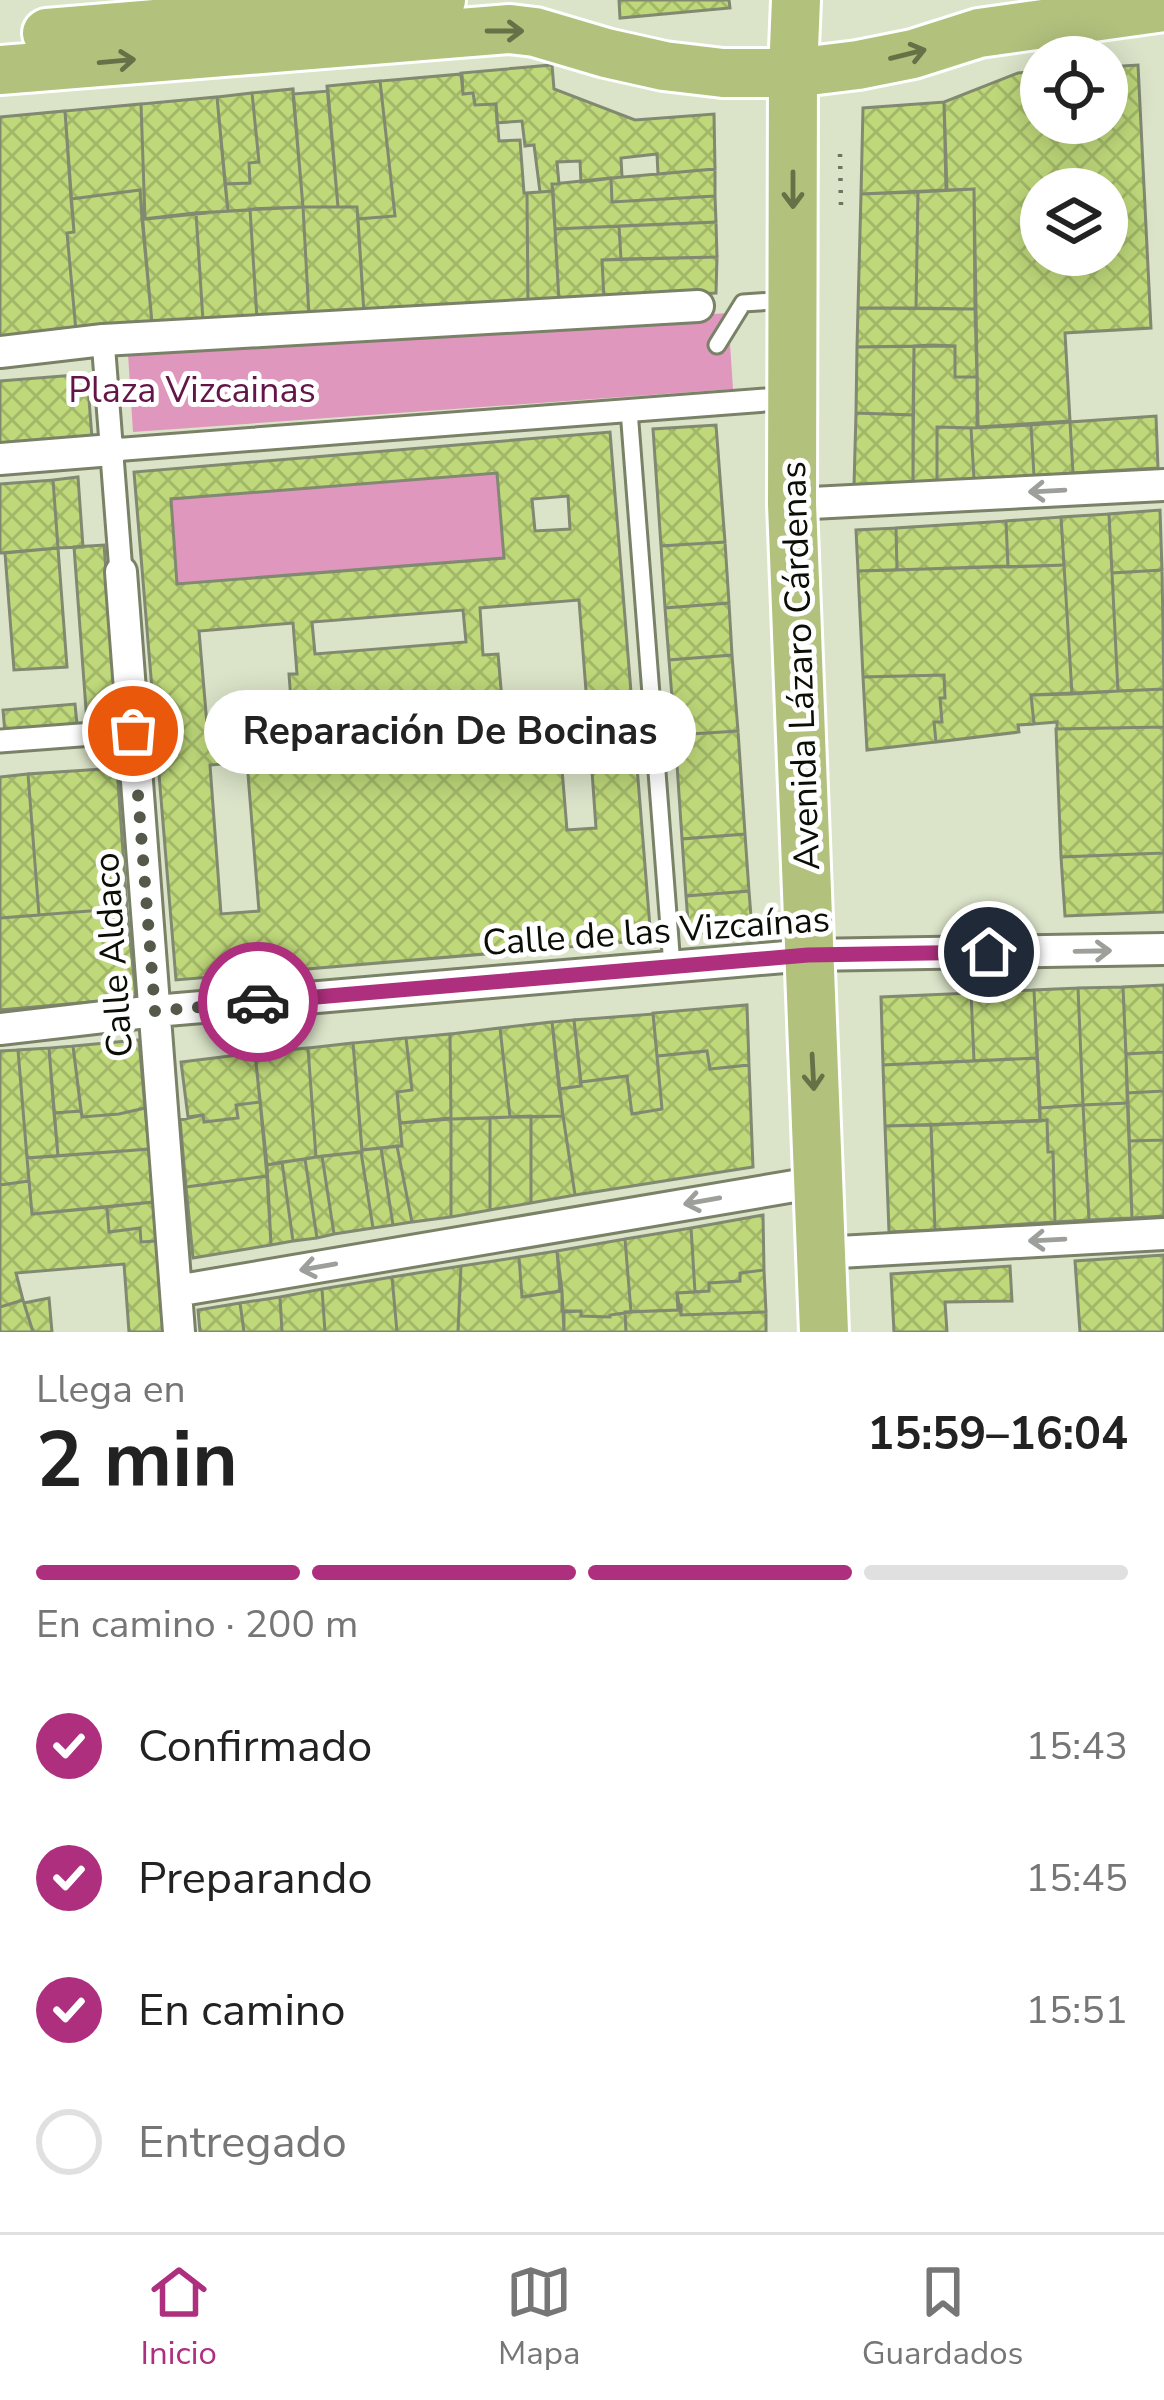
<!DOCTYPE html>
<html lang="es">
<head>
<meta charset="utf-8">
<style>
	:root { --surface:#fff; --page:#f6f6f6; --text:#222; --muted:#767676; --line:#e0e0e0; --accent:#ae2f7e }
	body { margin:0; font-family:"Nunito Sans",sans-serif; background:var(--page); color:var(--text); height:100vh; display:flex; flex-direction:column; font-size:45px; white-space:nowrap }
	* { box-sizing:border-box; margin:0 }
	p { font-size:39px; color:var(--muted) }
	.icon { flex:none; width:66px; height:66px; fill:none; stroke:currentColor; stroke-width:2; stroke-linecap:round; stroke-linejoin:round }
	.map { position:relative; height:1332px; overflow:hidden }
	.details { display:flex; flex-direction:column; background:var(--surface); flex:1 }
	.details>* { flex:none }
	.tools { position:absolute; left:1020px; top:36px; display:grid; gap:24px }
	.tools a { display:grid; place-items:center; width:108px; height:108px; border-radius:50%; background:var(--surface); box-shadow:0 6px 30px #0003; font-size:60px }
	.pin { position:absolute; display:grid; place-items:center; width:102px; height:102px; color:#fff; margin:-51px; border:6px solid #fff; border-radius:50%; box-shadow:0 3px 12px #0007 }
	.courier { position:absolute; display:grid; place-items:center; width:120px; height:120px; margin:-60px; border:9px solid #ae2f7e; border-radius:50%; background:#fff; color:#222; box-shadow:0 3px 15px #0007 }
	.bubble { position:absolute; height:84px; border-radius:42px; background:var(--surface); box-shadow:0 6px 30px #0003; font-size:39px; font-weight:700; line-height:84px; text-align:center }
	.head em { font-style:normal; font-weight:700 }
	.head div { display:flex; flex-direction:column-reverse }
	.head { display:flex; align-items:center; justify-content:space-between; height:204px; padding:0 36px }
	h1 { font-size:78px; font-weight:700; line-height:90px }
	.bar { display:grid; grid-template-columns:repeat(4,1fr); gap:18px 12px; align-content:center; height:144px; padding:0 36px }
	.bar i { height:15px; border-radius:9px; background:var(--line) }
	.bar .active { background:var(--accent) }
	.bar p { grid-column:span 4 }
	ol { padding:0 36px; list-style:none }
	li { display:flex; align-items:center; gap:36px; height:132px }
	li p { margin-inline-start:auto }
	li .icon { padding:12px; border-radius:50%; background:var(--accent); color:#fff; stroke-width:4 }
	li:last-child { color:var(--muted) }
	li i { width:66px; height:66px; border:6px solid var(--line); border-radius:50% }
	.tabs { display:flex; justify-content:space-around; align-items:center; height:168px; border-top:3px solid var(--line); background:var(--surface); font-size:33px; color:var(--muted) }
	.tabs a { display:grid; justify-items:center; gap:6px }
	.tabs .active { color:var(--accent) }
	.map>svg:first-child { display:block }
</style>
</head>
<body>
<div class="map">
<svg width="1164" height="1332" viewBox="0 0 1164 1332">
	<defs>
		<pattern id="building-cross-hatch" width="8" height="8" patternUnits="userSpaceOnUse" patternTransform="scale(3)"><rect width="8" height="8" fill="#bed87a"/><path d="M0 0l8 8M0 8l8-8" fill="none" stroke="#a2b868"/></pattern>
	</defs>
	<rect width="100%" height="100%" fill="#dbe4c9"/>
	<path fill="#e097bd" d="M 728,313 L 733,389 L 133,432 L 128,354 Z
		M 497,473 L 504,558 L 177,584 L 171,499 Z"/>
	<path fill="url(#building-cross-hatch)" stroke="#818970" stroke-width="3" fill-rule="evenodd" d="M 619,0 L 729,0 L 730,8 L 620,18 Z
		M 552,65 L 554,89 L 635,120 L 714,114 L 715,169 L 658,174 L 657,154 L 621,158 L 622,177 L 581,182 L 580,161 L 557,162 L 559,184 L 552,184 L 553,191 L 540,192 L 534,145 L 525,146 L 522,121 L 497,123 L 496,104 L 475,105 L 473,93 L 463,94 L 461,73 Z
		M 1138,65 L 1151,328 L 1065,333 L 1070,421 L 978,427 L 974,189 L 947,190 L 944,102 L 1018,73 L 1041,71 L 1041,123 L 1107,123 L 1107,67 ZM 1041,189 L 1107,189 L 1107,255 L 1041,255 Z
		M 462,74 L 463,94 L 473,93 L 475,105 L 496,104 L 499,141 L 520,140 L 524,193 L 527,193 L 528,304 L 364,313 L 358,219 L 395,216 L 380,81 Z
		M 380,81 L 395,216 L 358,219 L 357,207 L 338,207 L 327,86 Z
		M 293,89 L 303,207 L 228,211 L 225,184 L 250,183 L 249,163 L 259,162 L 252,93 Z
		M 328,91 L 338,207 L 303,207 L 293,94 Z
		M 252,93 L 259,162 L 249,163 L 250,183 L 225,184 L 217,97 Z
		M 217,97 L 228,211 L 145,219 L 141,104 Z
		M 944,102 L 946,190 L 861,194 L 863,108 Z
		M 141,104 L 145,219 L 142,219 L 140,190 L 71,199 L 65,111 Z
		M 65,111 L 74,232 L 67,233 L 76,331 L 0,339 L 0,117 Z
		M 715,169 L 715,196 L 612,202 L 611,178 Z
		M 611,178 L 612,202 L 715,196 L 716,222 L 555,229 L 552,184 Z
		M 974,189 L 975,309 L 916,308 L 918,192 Z
		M 140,190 L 152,323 L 76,331 L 67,233 L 74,232 L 71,199 Z
		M 553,191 L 559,302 L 528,304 L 527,193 Z
		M 918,192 L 916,308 L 858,308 L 861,194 Z
		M 303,207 L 357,207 L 364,313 L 309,316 Z
		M 303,207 L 309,316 L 257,319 L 250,209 Z
		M 250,210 L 257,318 L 203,321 L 196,213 Z
		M 196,213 L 203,321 L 152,323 L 142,219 Z
		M 716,222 L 717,257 L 621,259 L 619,226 Z
		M 619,226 L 621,259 L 602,260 L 604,299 L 559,302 L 555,229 Z
		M 717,257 L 716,293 L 604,299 L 602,260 Z
		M 858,308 L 975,309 L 977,377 L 955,377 L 955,346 L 857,347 Z
		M 933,345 L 955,346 L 955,377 L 977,377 L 977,428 L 937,427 L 937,482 L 913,483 L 914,346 Z
		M 914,346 L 913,415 L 856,413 L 857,347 Z
		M 87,374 L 92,438 L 0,446 L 0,381 Z
		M 856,413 L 913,415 L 913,483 L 854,486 Z
		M 1156,416 L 1158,468 L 1073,473 L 1070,422 Z
		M 1070,422 L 1073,473 L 1034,476 L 1031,425 Z
		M 716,425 L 725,542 L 661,546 L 653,429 Z
		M 1031,425 L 1034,476 L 974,479 L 971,428 Z
		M 937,427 L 971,428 L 974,479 L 937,482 Z
		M 610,432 L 651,940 L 176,980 L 134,472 ZM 497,473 L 504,558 L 177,584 L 171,499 ZM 568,496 L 570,529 L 535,531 L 532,499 ZM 579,600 L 588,717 L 504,723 L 498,654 L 483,655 L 480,608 ZM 463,610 L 466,642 L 315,654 L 312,622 ZM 293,623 L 297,674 L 289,674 L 294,741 L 209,748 L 199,631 ZM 590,743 L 596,828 L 567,830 L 560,745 ZM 247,762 L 259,911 L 221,914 L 210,765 Z
		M 78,477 L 83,547 L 58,548 L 53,480 Z
		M 53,480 L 58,548 L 0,553 L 0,484 Z
		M 1160,510 L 1162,570 L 1112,573 L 1109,514 Z
		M 1109,514 L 1118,691 L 1072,694 L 1061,517 Z
		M 1061,517 L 1064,565 L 1008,567 L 1006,521 Z
		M 1006,521 L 1008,566 L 897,570 L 896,528 Z
		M 896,528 L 897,570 L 858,571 L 856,530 Z
		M 725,542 L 729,603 L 665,608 L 661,546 Z
		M 104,545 L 118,724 L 5,733 L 3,710 L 75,704 L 77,724 L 87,723 L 74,547 Z
		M 58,548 L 67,667 L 14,670 L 5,553 Z
		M 1064,565 L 1072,694 L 1031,695 L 1034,724 L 1018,725 L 1019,732 L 936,742 L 934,722 L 942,722 L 940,698 L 945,698 L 944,675 L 863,677 L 858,571 Z
		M 1162,570 L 1164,689 L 1118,691 L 1112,573 Z
		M 729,603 L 732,655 L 669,660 L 665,608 Z
		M 732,655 L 738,731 L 675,735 L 669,660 Z
		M 944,675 L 945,698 L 940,698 L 942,722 L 934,722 L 936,742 L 867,750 L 863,677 Z
		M 1164,689 L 1164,727 L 1057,729 L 1057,722 L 1034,724 L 1031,695 Z
		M 1164,727 L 1164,853 L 1061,857 L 1056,729 Z
		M 738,731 L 745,834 L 682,839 L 675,735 Z
		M 117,768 L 127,908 L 39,915 L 28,774 Z
		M 28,774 L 39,915 L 0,918 L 0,777 Z
		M 745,834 L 749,891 L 686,896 L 682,839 Z
		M 1164,853 L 1164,912 L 1065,916 L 1061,857 Z
		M 749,891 L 752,929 L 689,934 L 686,896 Z
		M 127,908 L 136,998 L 0,1010 L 0,918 Z
		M 1164,985 L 1164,1052 L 1126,1054 L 1123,987 Z
		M 1123,987 L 1128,1103 L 1083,1105 L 1078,988 Z
		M 1078,988 L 1083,1105 L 1040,1108 L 1034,990 Z
		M 1034,990 L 1037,1058 L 974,1061 L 971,993 Z
		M 971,993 L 974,1061 L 883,1065 L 881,997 Z
		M 747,1005 L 749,1065 L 710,1069 L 707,1051 L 657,1056 L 653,1013 Z
		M 653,1014 L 662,1109 L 632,1114 L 627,1076 L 581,1082 L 574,1020 Z
		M 574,1020 L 581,1086 L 559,1089 L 552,1022 Z
		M 552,1022 L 563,1116 L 510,1117 L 500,1028 Z
		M 500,1028 L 510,1117 L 451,1119 L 450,1034 Z
		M 450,1034 L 451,1118 L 400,1123 L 397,1092 L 412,1090 L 406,1038 Z
		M 406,1038 L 412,1090 L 397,1092 L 402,1146 L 362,1150 L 353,1043 Z
		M 139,1040 L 145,1108 L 119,1114 L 82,1117 L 73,1046 Z
		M 353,1043 L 362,1152 L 316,1157 L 308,1048 Z
		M 73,1046 L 81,1111 L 54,1113 L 49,1048 Z
		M 49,1048 L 58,1156 L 27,1158 L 18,1050 Z
		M 308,1048 L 316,1157 L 267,1165 L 255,1053 Z
		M 18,1050 L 29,1181 L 0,1185 L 0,1051 Z
		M 707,1051 L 710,1069 L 749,1065 L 753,1167 L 575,1195 L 559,1089 L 581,1086 L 581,1082 L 627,1076 L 632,1114 L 662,1109 L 657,1056 Z
		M 1164,1052 L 1164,1091 L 1127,1093 L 1126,1054 Z
		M 255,1053 L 260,1102 L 236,1105 L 238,1118 L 204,1122 L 203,1115 L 188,1117 L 181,1062 Z
		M 1037,1058 L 1040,1121 L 885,1126 L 883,1065 Z
		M 1164,1091 L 1164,1140 L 1129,1141 L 1127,1093 Z
		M 260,1102 L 267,1176 L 186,1187 L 180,1120 L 203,1115 L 204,1122 L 238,1118 L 236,1105 Z
		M 1128,1103 L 1132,1218 L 1089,1220 L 1083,1105 Z
		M 1083,1105 L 1089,1220 L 1055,1222 L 1053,1152 L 1048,1152 L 1047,1120 L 1040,1121 L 1040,1108 Z
		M 145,1108 L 149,1149 L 58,1156 L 54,1113 L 81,1111 L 82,1117 L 119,1114 Z
		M 531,1116 L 531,1203 L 490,1210 L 490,1118 Z
		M 563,1116 L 575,1195 L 531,1203 L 531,1117 Z
		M 490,1118 L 490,1210 L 451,1217 L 451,1119 Z
		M 451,1119 L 451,1217 L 412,1222 L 397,1146 L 402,1146 L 400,1123 Z
		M 1047,1120 L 1048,1152 L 1053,1152 L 1055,1222 L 935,1230 L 931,1125 Z
		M 931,1125 L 935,1230 L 889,1232 L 885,1126 Z
		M 1164,1140 L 1164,1216 L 1132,1218 L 1129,1141 Z
		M 397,1146 L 412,1222 L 393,1225 L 381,1148 Z
		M 381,1148 L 393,1225 L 373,1228 L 361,1152 L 362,1150 Z
		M 149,1149 L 153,1202 L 32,1214 L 27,1158 Z
		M 361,1152 L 373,1228 L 334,1234 L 322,1156 Z
		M 322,1156 L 334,1234 L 317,1238 L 305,1159 Z
		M 305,1159 L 317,1238 L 293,1241 L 282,1162 Z
		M 282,1162 L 293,1241 L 271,1245 L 267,1165 Z
		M 267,1176 L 271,1245 L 193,1258 L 186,1187 Z
		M 29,1181 L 32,1214 L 107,1207 L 109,1232 L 140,1228 L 141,1242 L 156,1241 L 165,1332 L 129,1332 L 124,1264 L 16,1273 L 23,1300 L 0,1307 L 0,1185 Z
		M 153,1202 L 156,1241 L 141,1242 L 140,1228 L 109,1232 L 107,1207 Z
		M 763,1215 L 764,1270 L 740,1273 L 740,1281 L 709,1283 L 709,1291 L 695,1292 L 691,1228 Z
		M 691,1228 L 695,1292 L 677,1293 L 678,1310 L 631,1312 L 625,1239 Z
		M 625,1239 L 631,1312 L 610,1315 L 610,1317 L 581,1316 L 581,1311 L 562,1311 L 562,1291 L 557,1251 Z
		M 557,1251 L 560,1291 L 522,1297 L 519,1257 Z
		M 1164,1255 L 1164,1332 L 1080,1332 L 1075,1261 Z
		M 519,1257 L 522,1297 L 562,1291 L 564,1332 L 458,1332 L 461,1266 Z
		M 461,1266 L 458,1332 L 397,1332 L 392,1277 Z
		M 1010,1266 L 1012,1301 L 945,1302 L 947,1332 L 894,1332 L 891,1274 Z
		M 764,1270 L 766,1312 L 681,1315 L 677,1293 L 709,1291 L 709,1283 L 740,1281 L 740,1273 Z
		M 392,1277 L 397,1332 L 325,1332 L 322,1289 Z
		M 322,1289 L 325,1332 L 282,1332 L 280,1297 Z
		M 280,1297 L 282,1332 L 244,1332 L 240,1303 Z
		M 49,1298 L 52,1332 L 33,1332 L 24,1303 Z
		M 23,1300 L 33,1332 L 0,1332 L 0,1307 Z
		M 240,1303 L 244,1332 L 200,1332 L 198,1310 Z
		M 678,1305 L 681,1305 L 681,1315 L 766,1312 L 766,1332 L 626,1332 L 625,1312 L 678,1310 Z
		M 581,1311 L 581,1316 L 610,1317 L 610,1315 L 625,1313 L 626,1332 L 564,1332 L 564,1312 Z"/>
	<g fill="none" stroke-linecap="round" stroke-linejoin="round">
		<g stroke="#798167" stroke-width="21">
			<path id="service" d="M 717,345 L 743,303 L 789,300
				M 629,410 L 672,966"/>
		</g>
		<g stroke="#798167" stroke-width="27">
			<path id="pedestrian" d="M 103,340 L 121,572
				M 112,450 L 792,398
				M 0,741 L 133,731"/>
		</g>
		<g stroke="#798167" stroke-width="36">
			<path id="minor" d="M 0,352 L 103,340 L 698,306
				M 0,459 L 112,450
				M 792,504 L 1164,485
				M 121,572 L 179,1332
				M 0,1029 L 155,1011 L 808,955 L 1164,949
				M 821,1253 L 1164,1234
				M 176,1291 L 818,1182"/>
		</g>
		<g stroke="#fff" stroke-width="54">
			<path id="primary" d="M 796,0 L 793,73 L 792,504 L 824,1332
				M 47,33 L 441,0
				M 0,70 L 510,29 L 535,32 L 606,53 L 664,66 L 723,73 L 793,73 L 858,65 L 913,54 L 979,33 L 1164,7"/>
		</g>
		<path stroke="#6e7462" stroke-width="4.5" stroke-dasharray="3 9" stroke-linecap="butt" d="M 840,154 L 841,205"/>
		<use href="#service" stroke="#fff" stroke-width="15"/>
		<use href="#pedestrian" stroke="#fff" stroke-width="21"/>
		<use href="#minor" stroke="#fff" stroke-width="30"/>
		<use href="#primary" stroke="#b2c27d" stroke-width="48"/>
	</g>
	<defs><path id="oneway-shaft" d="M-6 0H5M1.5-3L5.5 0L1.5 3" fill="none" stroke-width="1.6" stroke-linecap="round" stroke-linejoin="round" transform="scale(3)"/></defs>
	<g stroke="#677147">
		<use href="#oneway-shaft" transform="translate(505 31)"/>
		<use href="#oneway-shaft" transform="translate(908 54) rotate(-14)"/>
		<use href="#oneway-shaft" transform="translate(117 61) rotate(-5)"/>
		<use href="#oneway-shaft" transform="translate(793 190) rotate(90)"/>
		<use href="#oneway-shaft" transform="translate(813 1072) rotate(87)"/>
	</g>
	<g stroke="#9d9f9b">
		<use href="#oneway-shaft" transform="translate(1047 491) rotate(177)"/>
		<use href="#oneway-shaft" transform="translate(1093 951) rotate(-1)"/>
		<use href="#oneway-shaft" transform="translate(702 1201) rotate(170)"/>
		<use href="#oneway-shaft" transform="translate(1047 1240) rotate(177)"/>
		<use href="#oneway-shaft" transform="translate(318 1267) rotate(170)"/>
	</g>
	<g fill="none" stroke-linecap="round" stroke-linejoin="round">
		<path stroke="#54594a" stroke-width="12" stroke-dasharray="0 21.6" d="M 133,731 L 155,1011 L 258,1002"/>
		<path stroke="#ae2f7e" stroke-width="15" d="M 258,1002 L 808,955 L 989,952"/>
	</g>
	<g text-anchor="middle" stroke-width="10" stroke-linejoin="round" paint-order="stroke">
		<g font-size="36" fill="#641547" stroke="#fff">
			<text x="192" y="402">Plaza Vizcainas</text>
		</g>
		<g font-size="36" fill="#0b0e05" stroke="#fff">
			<text transform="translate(799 666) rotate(-92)" y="13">Avenida Lázaro Cárdenas</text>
			<text transform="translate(656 930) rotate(-4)" y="13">Calle de las Vizcaínas</text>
			<text transform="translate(112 955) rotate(-94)" y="13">Calle Aldaco</text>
		</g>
	</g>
</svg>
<div class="tools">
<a><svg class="icon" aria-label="locate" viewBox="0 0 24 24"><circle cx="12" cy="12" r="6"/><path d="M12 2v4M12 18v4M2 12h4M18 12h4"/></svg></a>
<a><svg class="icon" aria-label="layers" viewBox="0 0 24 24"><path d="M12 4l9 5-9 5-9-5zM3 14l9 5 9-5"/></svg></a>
</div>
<div class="pin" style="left:133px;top:731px;background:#ea580c"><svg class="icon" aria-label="bag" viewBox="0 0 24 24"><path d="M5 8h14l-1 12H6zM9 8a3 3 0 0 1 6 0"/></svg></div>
<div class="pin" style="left:989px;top:952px;background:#1f2937"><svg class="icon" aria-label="home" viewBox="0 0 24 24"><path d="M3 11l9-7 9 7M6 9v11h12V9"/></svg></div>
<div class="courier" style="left:258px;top:1002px"><svg class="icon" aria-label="car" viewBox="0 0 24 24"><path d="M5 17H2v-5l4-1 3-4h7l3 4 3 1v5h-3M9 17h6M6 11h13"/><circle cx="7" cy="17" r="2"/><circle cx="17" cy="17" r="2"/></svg></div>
<div class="bubble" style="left:204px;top:690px;width:492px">Reparación De Bocinas</div>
</div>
<section class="details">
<div class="head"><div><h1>2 min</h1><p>Llega en</p></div><em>15:59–16:04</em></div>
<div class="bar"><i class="active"></i><i class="active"></i><i class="active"></i><i></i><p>En camino · 200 m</p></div>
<ol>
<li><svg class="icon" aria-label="check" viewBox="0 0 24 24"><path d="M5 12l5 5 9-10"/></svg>Confirmado<p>15:43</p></li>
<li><svg class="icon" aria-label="check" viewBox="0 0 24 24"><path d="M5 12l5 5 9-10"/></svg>Preparando<p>15:45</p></li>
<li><svg class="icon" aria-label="check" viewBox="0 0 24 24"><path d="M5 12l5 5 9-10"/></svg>En camino<p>15:51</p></li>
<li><i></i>Entregado</li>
</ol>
</section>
<nav class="tabs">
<a class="active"><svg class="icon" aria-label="home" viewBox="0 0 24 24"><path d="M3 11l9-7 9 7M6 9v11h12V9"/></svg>Inicio</a>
<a><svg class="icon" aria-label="map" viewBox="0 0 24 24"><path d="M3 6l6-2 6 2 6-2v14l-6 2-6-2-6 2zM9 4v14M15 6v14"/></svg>Mapa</a>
<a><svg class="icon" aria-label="saved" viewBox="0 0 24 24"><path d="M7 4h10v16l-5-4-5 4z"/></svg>Guardados</a>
</nav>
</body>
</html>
